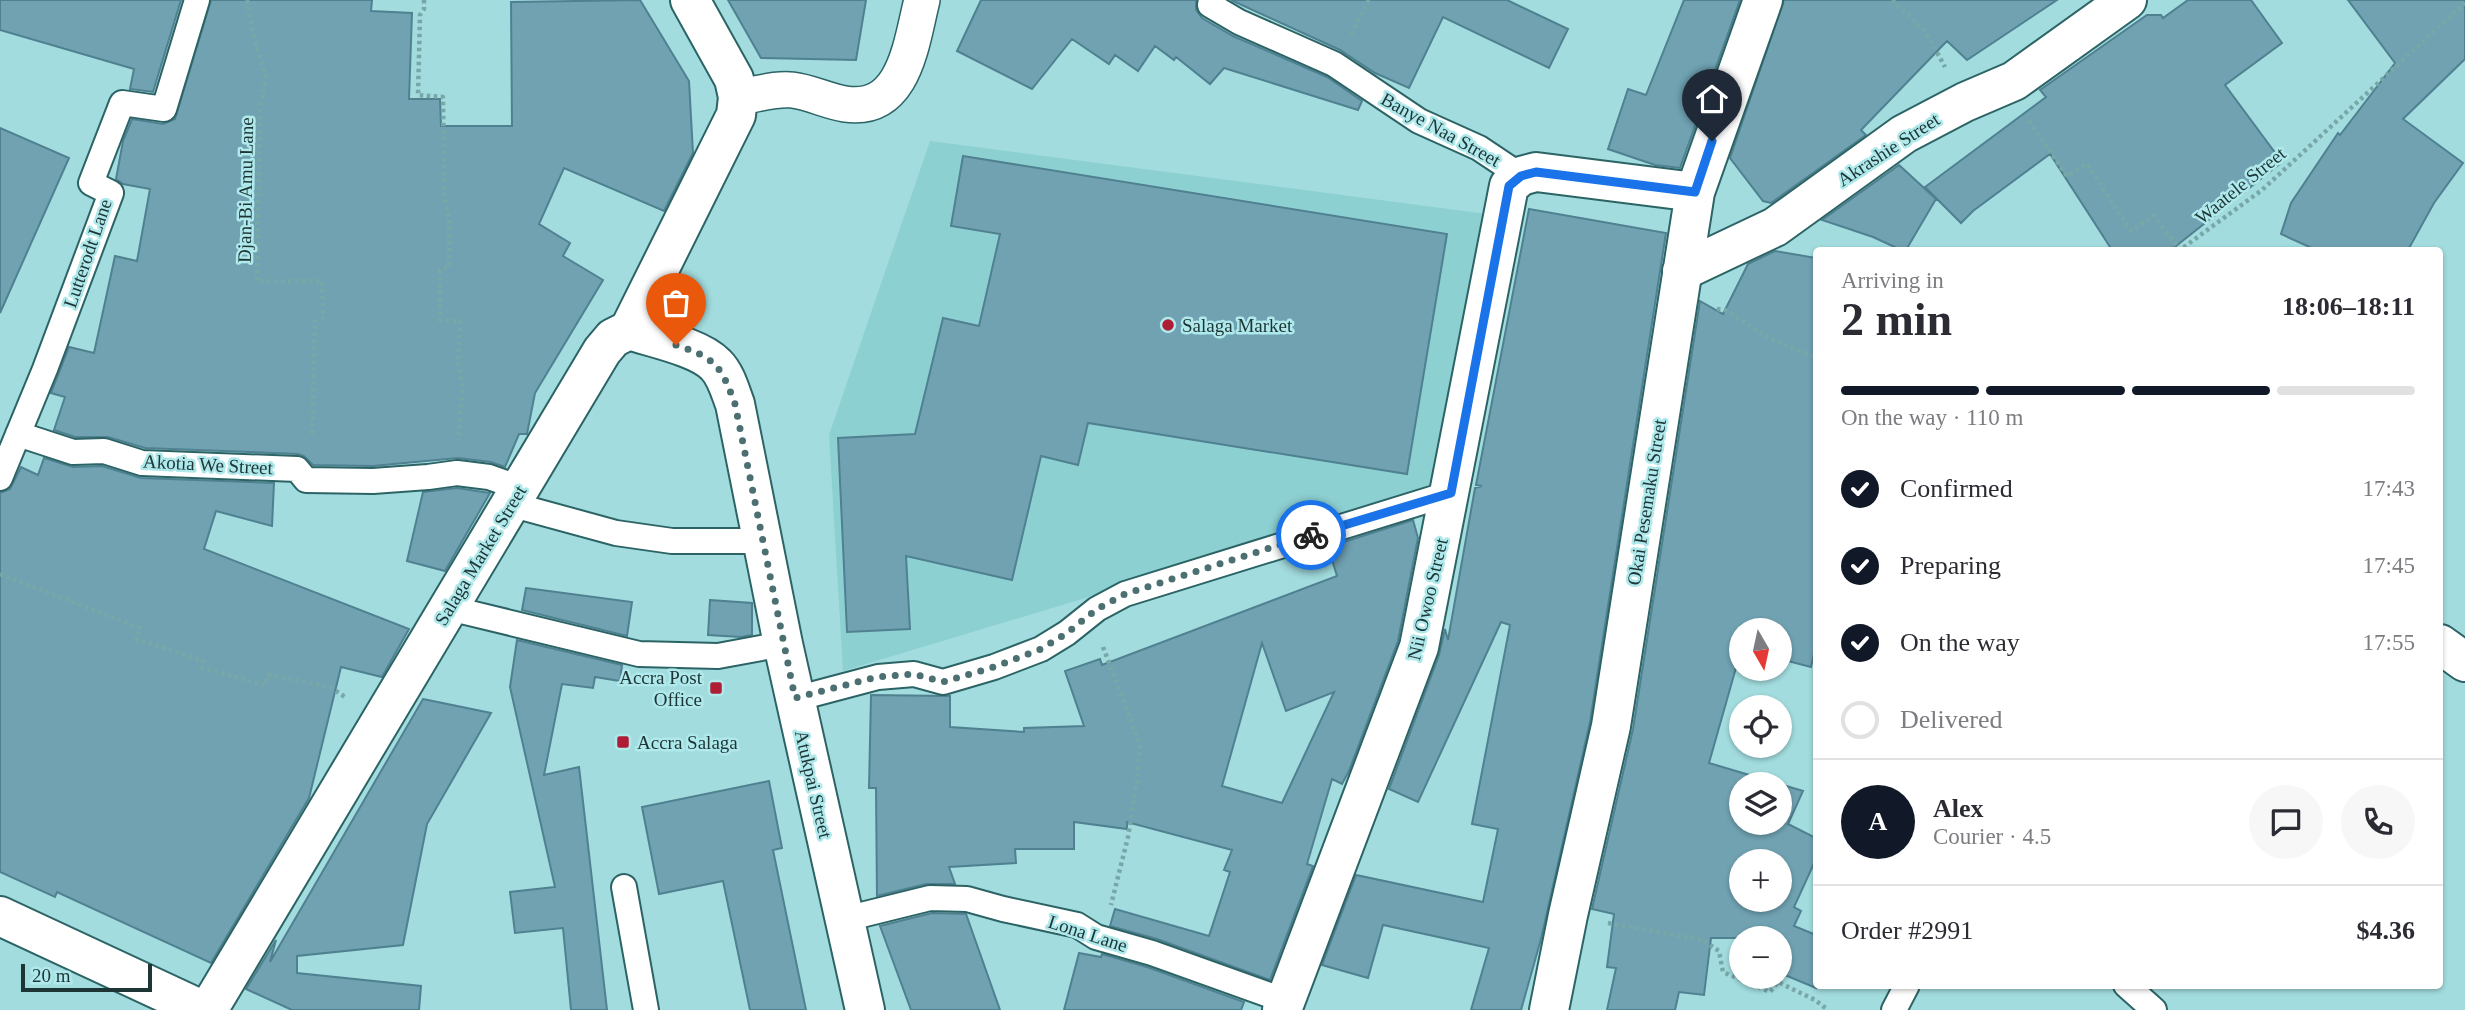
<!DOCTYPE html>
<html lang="en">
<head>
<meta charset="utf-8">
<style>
	:root { --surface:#fff; --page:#f7f7f7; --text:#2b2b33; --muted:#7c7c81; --line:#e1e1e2; --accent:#111827 }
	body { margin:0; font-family:"Times New Roman",serif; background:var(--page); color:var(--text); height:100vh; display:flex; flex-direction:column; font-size:26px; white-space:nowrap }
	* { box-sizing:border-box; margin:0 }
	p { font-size:23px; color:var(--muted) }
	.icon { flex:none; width:38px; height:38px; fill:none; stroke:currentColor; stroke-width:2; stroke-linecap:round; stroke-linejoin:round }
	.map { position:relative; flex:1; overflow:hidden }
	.details { position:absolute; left:1813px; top:247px; width:630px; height:742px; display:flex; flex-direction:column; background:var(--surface); border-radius:7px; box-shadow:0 2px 5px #0004 }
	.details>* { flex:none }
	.needle { width:46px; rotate:171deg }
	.buttons { position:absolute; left:1729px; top:618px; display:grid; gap:14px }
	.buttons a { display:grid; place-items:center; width:63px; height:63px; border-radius:50%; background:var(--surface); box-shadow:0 2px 5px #0004; font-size:35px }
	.scale { position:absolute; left:21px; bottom:18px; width:131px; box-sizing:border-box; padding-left:7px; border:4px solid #1e3536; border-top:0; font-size:19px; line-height:24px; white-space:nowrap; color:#1e3536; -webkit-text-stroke:5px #afe9eb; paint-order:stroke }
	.pin { position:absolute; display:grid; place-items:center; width:60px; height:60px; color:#fff; margin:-72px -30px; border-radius:50% 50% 50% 0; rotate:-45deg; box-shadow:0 0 7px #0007 }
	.pin .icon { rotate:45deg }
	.courier { position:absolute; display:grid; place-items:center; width:70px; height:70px; margin:-35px; border:5px solid #1a73e8; border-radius:50%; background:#fff; color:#222; box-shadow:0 2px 9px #0007 }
	.summary em { font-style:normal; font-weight:600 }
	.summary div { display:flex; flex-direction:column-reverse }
	.summary { display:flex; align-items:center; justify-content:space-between; height:119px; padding:0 28px }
	h1 { font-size:46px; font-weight:600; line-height:52px }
	.bar { display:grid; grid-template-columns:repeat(4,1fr); gap:10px 7px; align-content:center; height:84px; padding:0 28px }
	.bar i { height:9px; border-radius:5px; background:var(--line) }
	.bar .current { background:var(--accent) }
	.bar p { grid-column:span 4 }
	.line { display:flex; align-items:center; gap:18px; padding:0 28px; border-top:2px solid var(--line) }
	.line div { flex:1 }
	.round { display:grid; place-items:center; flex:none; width:74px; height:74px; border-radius:37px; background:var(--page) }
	ol { padding:0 28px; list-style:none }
	li { display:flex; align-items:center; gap:21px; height:77px }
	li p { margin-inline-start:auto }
	li .icon { padding:7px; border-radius:50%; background:var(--accent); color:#fff; stroke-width:4 }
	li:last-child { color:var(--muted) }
	li i { width:38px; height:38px; border:4px solid var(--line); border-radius:50% }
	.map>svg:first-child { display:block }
</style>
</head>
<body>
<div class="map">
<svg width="2465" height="1010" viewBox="0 0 2465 1010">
	<rect width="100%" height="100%" fill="#a2dcde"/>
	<path fill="#8dd0d2" d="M 930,141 L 1494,215 L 1431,494 L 843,671 L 829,435 Z"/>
	<path fill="#70a2b2" stroke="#4f8190" stroke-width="2" fill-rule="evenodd" d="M 0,0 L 181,0 L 153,92 L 130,89 L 134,69 L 0,30 Z
		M 211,0 L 372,0 L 371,11 L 412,13 L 409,99 L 440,99 L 441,126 L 512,126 L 511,2 L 640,0 L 689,81 L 693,153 L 664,211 L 564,168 L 539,224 L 570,243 L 563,256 L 603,280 L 535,393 L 527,434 L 519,434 L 505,467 L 491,462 L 458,458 L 373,466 L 313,465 L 304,456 L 298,454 L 145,448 L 108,437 L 75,437 L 54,430 L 65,397 L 51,393 L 69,347 L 94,353 L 115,256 L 137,261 L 150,189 L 123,184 L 116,179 L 123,141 L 132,119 L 163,124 L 175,119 Z
		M 728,0 L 866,0 L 856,60 L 761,58 Z
		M 981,0 L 1196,0 L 1196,10 L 1202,18 L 1233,36 L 1327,77 L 1362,101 L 1358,110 L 1224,68 L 1210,84 L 1176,57 L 1174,60 L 1155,46 L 1138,71 L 1115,55 L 1109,64 L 1072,39 L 1032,89 L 957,51 Z
		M 1231,0 L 1507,0 L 1568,29 L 1549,68 L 1443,17 L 1409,88 L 1375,73 L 1340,50 Z
		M 1684,0 L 1740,0 L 1680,168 L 1655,165 L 1608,149 L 1628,89 L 1646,95 Z
		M 1784,0 L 2057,0 L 1967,60 L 1947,41 L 1861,130 L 1866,135 L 1771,203 L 1763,201 L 1730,158 Z
		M 2188,0 L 2251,0 L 2282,43 L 2225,85 L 2282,162 L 2171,250 L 2112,250 L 2050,154 L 1973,211 L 1961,223 L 1925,187 L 2046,97 L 2040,90 L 2147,15 L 2161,15 L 2163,18 Z
		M 2348,0 L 2465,0 L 2465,59 L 2403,119 L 2463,163 L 2434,203 L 2408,250 L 2316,250 L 2281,234 L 2291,203 L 2338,133 L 2340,135 L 2395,63 Z
		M 0,128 L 69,158 L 0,313 Z
		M 963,156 L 1447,234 L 1407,474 L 1088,423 L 1078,465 L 1041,456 L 1012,580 L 906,556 L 910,629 L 847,632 L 838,438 L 915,434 L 943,318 L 979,326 L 1000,234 L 951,226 Z
		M 1899,165 L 1936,199 L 1906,250 L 1901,250 L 1873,237 L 1822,220 Z
		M 1529,209 L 1666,233 L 1590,722 L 1541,939 L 1521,1010 L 1471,1010 L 1489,948 L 1383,925 L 1368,978 L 1322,965 L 1356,875 L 1483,902 L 1498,829 L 1472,824 L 1510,625 L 1501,622 L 1418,802 L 1389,789 L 1439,655 L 1445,629 L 1448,640 L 1475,488 L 1482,486 L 1476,485 Z
		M 1775,251 L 1816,258 L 1816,645 L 1811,667 L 1780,659 L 1780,630 L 1741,630 L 1741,650 L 1709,763 L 1803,791 L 1788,824 L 1816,838 L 1816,859 L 1794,907 L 1801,911 L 1794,926 L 1816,935 L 1816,988 L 1780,973 L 1780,938 L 1711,938 L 1704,995 L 1679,992 L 1675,1010 L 1607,1010 L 1616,968 L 1607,967 L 1614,914 L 1592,909 L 1633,729 L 1700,301 L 1723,314 L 1748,264 ZM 1741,784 L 1780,784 L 1780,822 L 1741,822 ZM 1741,861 L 1780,861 L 1780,900 L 1741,900 Z
		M 44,458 L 73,467 L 102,466 L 141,478 L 274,483 L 272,526 L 216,511 L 204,549 L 409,629 L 382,677 L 341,667 L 309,798 L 211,963 L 57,892 L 55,897 L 0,872 L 0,493 L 10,489 L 21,467 L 38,475 Z
		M 457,488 L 490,493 L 445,571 L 407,561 L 423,492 Z
		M 1413,520 L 1418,538 L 1398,641 L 1349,771 L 1342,784 L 1332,779 L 1307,864 L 1313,866 L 1270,980 L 1157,939 L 1110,926 L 1115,909 L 1209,936 L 1230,872 L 1224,870 L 1232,850 L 1127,822 L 1127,829 L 1074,822 L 1074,849 L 1015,849 L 1016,863 L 949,867 L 955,884 L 926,884 L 877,896 L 876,788 L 869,788 L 871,695 L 950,696 L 950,727 L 1024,732 L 1024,728 L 1084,726 L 1065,671 L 1100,659 L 1102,665 L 1337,576 L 1328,547 ZM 1262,643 L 1286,711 L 1334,692 L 1282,803 L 1222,786 Z
		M 526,588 L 632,602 L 627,636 L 522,610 Z
		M 710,600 L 752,603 L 752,635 L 741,637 L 708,635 Z
		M 517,640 L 622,665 L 620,681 L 595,677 L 593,688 L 562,684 L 544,775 L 579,767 L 607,1010 L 571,1010 L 563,928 L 515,933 L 510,892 L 555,887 L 510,687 Z
		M 423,699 L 491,713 L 427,824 L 403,945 L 297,956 L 297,973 L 421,986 L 419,1010 L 292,1010 L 246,989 L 276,940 L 270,962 Z
		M 769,781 L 782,848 L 773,850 L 806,1010 L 750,1010 L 723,881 L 659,894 L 642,807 Z
		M 932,913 L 966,914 L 1000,1010 L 911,1010 L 880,926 Z
		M 1079,953 L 1101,957 L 1102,954 L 1147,967 L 1244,1002 L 1241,1010 L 1064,1010 Z"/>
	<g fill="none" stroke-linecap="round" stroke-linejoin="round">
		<g stroke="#2c6466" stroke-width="28">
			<path id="service" d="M 1211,0 L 1210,5 L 1239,22 L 1334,64 L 1419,121 L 1479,148 L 1521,176
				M 18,434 L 73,452 L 104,451 L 142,463 L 297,469 L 306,480 L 373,481 L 428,477 L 457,473 L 489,477 L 520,488
				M 0,478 L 45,369 L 111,193 L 91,183 L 122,103 L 164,109 L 197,0
				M 510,504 L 616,533 L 672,541 L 763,541
				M 449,608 L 639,654 L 718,656 L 783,644
				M 795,699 L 878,677 L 914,674 L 943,682 L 994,667 L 1041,649 L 1067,633 L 1097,609 L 1125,594 L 1451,493
				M 624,887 L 646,1010
				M 845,919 L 930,898 L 967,899 L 1003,909 L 1077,925 L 1096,937 L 1152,953 L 1286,1001
				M 2126,985 L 2154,1010
				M 1894,1010 L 1907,985"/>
		</g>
		<g stroke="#2c6466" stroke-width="38">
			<path id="pedestrian" d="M 738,97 C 755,95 776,88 792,90 C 810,92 827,101 845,104 C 905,113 911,43 922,0"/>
		</g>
		<g stroke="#2c6466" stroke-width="42">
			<path id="minor" d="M 1682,271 L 1775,227 L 1904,134 L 1965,102 L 2014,81 L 2127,0
				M 629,330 C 653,338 699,347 716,365 C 726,375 730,391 735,404 L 783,644 L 865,1010
				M 2440,644 L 2465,662
				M 0,916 L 202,1010
				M 208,1010 L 602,351 L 613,338 L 629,330 L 736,115 L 738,97 L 734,79 L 690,0
				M 1282,1010 L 1419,647 L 1509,186 L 1521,176 L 1536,172 L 1695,192
				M 1549,1010 L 1568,915 L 1611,726 L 1695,192 L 1763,0"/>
		</g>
		<path stroke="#78a7a8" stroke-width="4.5" stroke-dasharray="3.5 3.5" stroke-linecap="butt" d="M 247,0 L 255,41 L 266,77 L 260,109 L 257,281 L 322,281 L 323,318 L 315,321 L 312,437
			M 424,0 L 424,9 L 420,15 L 418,95 L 443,97 L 444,196 L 449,218 L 449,267 L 440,270 L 440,320 L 460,321 L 458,363 L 463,389 L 458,440
			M 1892,0 L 1926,32 L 1945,67
			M 1351,34 L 1369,0
			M 2029,121 L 2067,176 L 2087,164 L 2131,231 L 2154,216 L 2180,250 L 2262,190 L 2465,3
			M 1717,309 L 1725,310 L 1773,340 L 1816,357
			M 0,574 L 140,628 L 136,639 L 203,661 L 202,668 L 265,685 L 268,675 L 330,687 L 345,697
			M 1103,647 L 1140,744 L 1137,781 L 1128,837 L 1111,905
			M 1608,923 L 1703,940 L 1719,951 L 1723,972 L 1770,992 L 1778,982 L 1815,1000 L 1828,1010"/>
		<use href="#service" stroke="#fff" stroke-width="24"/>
		<use href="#pedestrian" stroke="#fff" stroke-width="35"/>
		<use href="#minor" stroke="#fff" stroke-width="38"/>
	</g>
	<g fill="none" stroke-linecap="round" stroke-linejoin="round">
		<path stroke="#4c6f71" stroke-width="7" stroke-dasharray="0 12.6" d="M 676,345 C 715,358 721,365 735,404 L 795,698 L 877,677 L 914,674 L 943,682 L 994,667 L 1041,649 L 1067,633 L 1097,609 L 1125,594 L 1311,535"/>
		<path stroke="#1a73e8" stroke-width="9" d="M 1311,535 L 1451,493 L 1509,186 L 1521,176 L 1536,172 L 1695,192 L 1712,141"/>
	</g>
	<g fill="#af1c35" stroke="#afe9eb" stroke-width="2.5">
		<circle cx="1168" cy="325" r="7"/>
		<rect x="709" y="681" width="14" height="14" rx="3.5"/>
		<rect x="616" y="735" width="14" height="14" rx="3.5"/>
	</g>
	<g text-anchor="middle" stroke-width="5" stroke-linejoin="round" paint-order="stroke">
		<g font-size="19" fill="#1e3536" stroke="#afe9eb">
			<text transform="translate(1441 129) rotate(29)" y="7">Banye Naa Street</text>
			<text transform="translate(1888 149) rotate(-33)" y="7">Akrashie Street</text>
			<text transform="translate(2240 185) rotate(-39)" y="7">Waatele Street</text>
			<text transform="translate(245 190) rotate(-89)" y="7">Djan-Bi Amu Lane</text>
			<text transform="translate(87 253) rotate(-71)" y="7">Lutterodt Lane</text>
			<text transform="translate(208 464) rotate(3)" y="7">Akotia We Street</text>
			<text transform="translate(1646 502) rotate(-81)" y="7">Okai Pesemaku Street</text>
			<text transform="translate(480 555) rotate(-59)" y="7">Salaga Market Street</text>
			<text transform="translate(1427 599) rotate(-77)" y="7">Nii Owoo Street</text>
			<text transform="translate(814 784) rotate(77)" y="7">Atukpai Street</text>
			<text transform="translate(1088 933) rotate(18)" y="7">Lona Lane</text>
		</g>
		<g font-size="19" fill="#1e3536" stroke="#afe9eb" text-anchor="start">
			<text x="1182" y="332">Salaga Market</text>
			<text x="702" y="684" text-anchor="end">Accra Post<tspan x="702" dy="22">Office</tspan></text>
			<text x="637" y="749">Accra Salaga</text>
		</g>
	</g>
</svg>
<div class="buttons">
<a><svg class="needle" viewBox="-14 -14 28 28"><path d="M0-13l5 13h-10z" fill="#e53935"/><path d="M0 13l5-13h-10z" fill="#7c7c81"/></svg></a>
<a><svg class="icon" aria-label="locate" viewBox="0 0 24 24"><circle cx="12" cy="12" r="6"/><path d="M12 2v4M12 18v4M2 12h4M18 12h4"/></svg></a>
<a><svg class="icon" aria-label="layers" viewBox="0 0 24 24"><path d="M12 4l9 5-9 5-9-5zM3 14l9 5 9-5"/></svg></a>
<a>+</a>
<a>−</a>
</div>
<div class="scale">20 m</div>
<div class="pin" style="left:676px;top:345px;background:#ea580c"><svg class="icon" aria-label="bag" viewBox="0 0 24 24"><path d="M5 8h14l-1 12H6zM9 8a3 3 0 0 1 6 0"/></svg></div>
<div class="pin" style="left:1712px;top:141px;background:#1f2937"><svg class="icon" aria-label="home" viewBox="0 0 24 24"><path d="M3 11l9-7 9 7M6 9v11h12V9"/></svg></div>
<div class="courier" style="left:1311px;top:535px"><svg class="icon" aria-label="bike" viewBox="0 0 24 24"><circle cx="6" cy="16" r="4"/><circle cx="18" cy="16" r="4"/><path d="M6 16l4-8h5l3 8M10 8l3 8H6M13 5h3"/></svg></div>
<section class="details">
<div class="summary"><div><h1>2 min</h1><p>Arriving in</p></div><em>18:06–18:11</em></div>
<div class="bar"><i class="current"></i><i class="current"></i><i class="current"></i><i></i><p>On the way · 110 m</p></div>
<ol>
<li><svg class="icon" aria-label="check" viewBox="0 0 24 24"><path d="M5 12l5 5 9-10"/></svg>Confirmed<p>17:43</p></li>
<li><svg class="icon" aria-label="check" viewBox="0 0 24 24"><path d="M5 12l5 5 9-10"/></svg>Preparing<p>17:45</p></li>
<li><svg class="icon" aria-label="check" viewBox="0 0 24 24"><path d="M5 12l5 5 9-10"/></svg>On the way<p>17:55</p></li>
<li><i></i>Delivered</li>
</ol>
<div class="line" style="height:126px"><b class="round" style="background:var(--accent);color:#fff">A</b><div><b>Alex</b><p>Courier · 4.5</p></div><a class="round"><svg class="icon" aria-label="chat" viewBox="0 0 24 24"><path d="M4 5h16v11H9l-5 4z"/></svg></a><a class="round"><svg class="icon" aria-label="phone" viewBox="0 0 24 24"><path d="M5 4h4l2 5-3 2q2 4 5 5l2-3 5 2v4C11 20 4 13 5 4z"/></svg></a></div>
<div class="line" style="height:91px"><div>Order #2991</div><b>$4.36</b></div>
</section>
</div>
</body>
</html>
